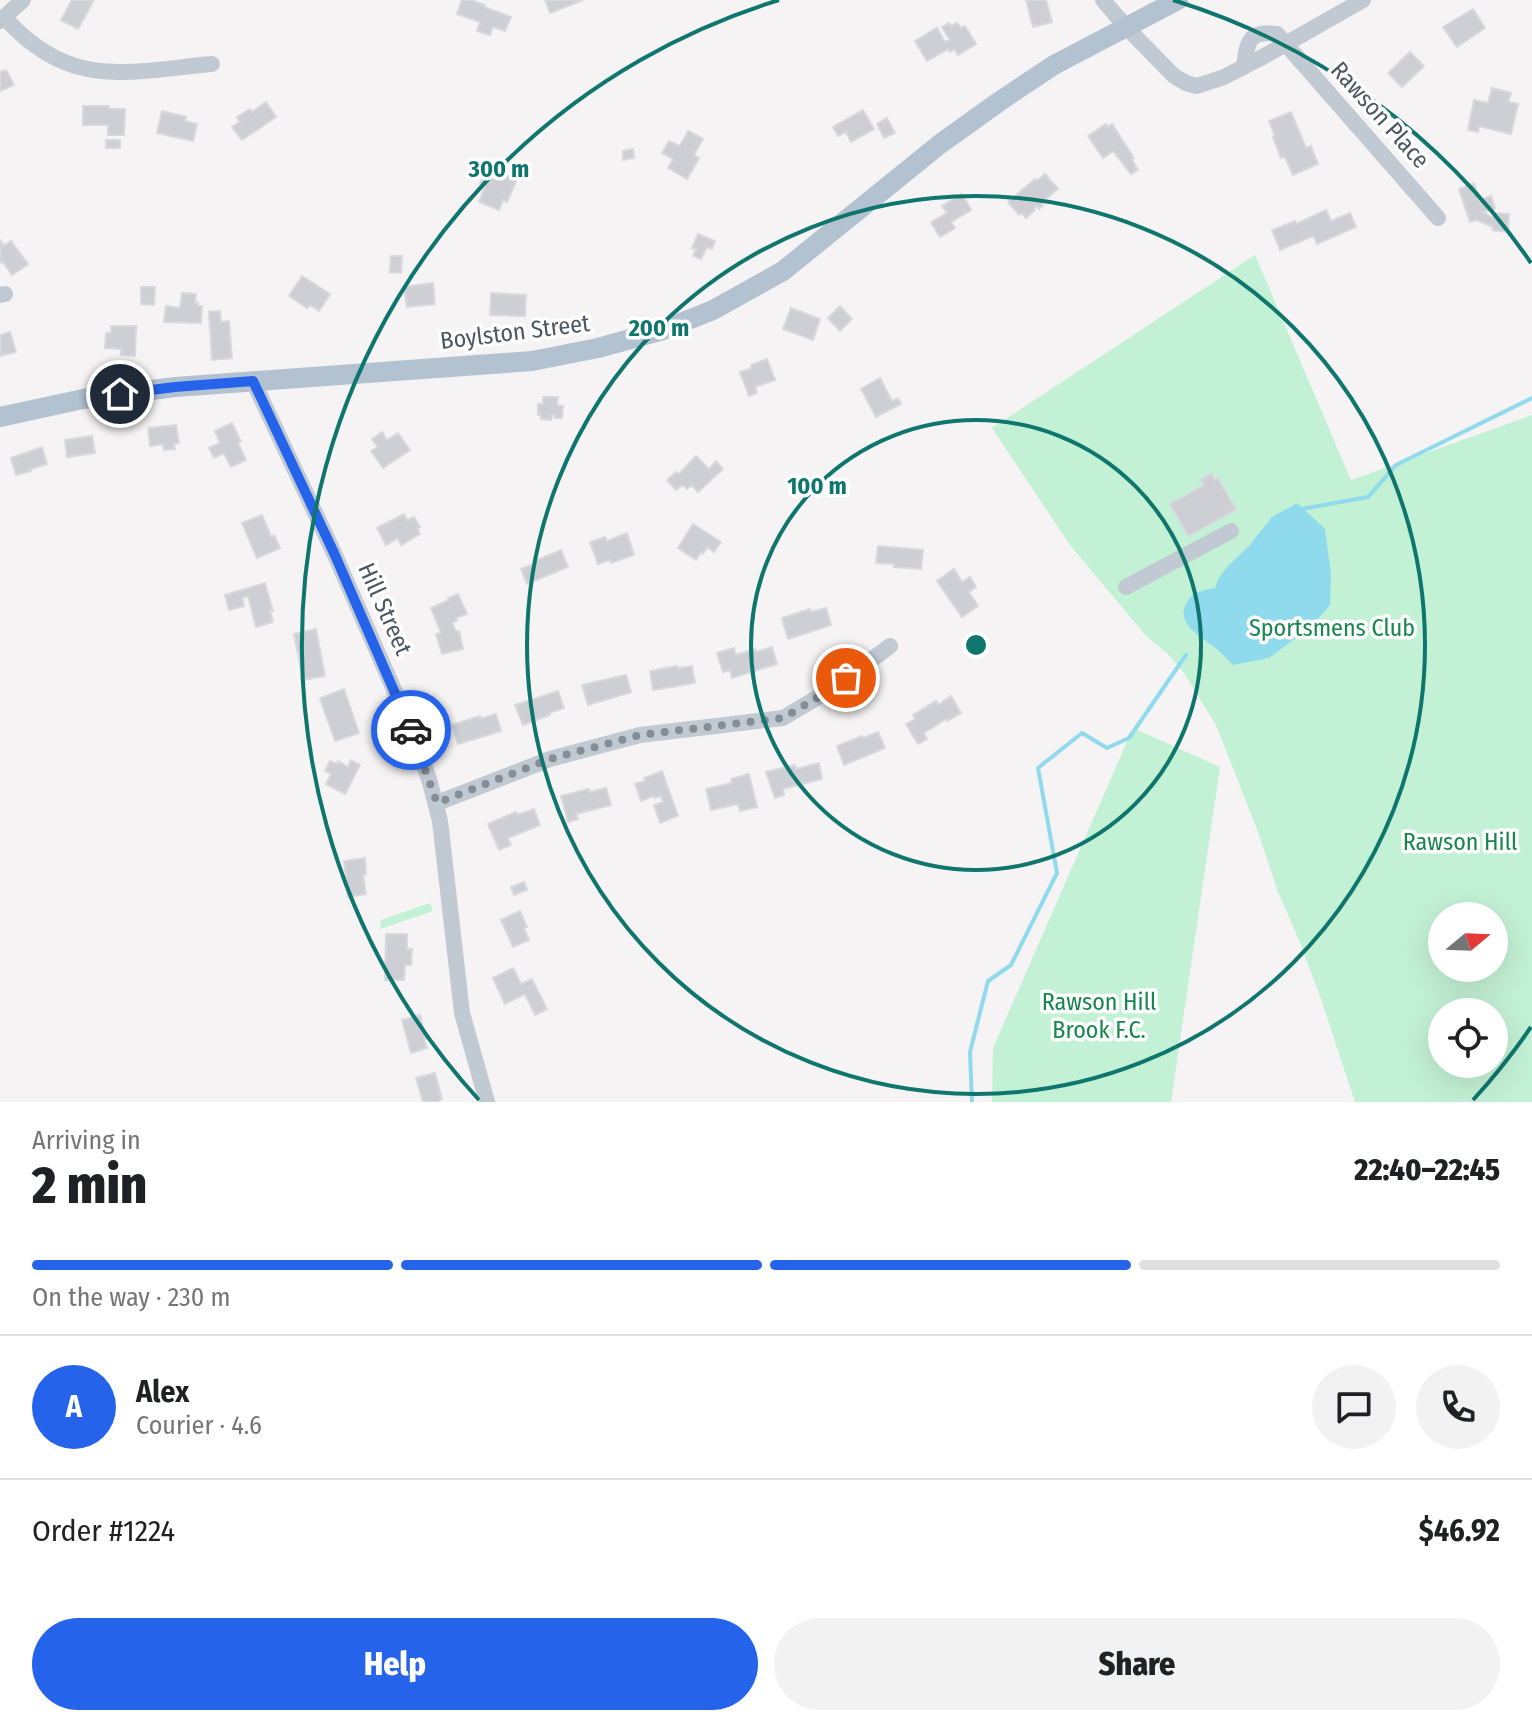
<!DOCTYPE html>
<html lang="en">
<head>
<meta charset="utf-8">
<style>
	:root { --surface:#fff; --page:#f2f2f2; --text:#202124; --muted:#757577; --line:#e0e0e0; --accent:#2563eb }
	body { margin:0; font-family:"Fira Sans Condensed",sans-serif; background:var(--page); color:var(--text); height:100vh; display:flex; flex-direction:column; font-size:30px; white-space:nowrap }
	* { box-sizing:border-box; margin:0 }
	p { font-size:26px; color:var(--muted) }
	.icon { flex:none; width:44px; height:44px; fill:none; stroke:currentColor; stroke-width:2; stroke-linecap:round; stroke-linejoin:round }
	.map { position:relative; height:1102px; overflow:hidden }
	.details { display:flex; flex-direction:column; background:var(--surface); flex:1 }
	.details>* { flex:none }
	.needle { width:52px; rotate:71deg }
	.buttons { position:absolute; left:1428px; top:902px; display:grid; gap:16px }
	.buttons a { display:grid; place-items:center; width:80px; height:80px; border-radius:50%; background:var(--surface); box-shadow:0 8px 32px #0002; font-size:40px }
	.pin { position:absolute; display:grid; place-items:center; width:68px; height:68px; color:#fff; margin:-34px; border:4px solid #fff; border-radius:50%; box-shadow:0 2px 8px #0007 }
	.courier { position:absolute; display:grid; place-items:center; width:80px; height:80px; margin:-40px; border:6px solid #2563eb; border-radius:50%; background:#fff; color:#222; box-shadow:0 2px 10px #0007 }
	.summary em { font-style:normal; font-weight:800 }
	.summary div { display:flex; flex-direction:column-reverse }
	.summary { display:flex; align-items:center; justify-content:space-between; height:136px; padding:0 32px }
	h1 { font-size:52px; font-weight:800; line-height:60px }
	.bar { display:grid; grid-template-columns:repeat(4,1fr); gap:12px 8px; align-content:center; height:96px; padding:0 32px }
	.bar i { height:10px; border-radius:6px; background:var(--line) }
	.bar .selected { background:var(--accent) }
	.bar p { grid-column:span 4 }
	.line { display:flex; align-items:center; gap:20px; padding:0 32px; border-top:2px solid var(--line) }
	.line div { flex:1 }
	.round { display:grid; place-items:center; flex:none; width:84px; height:84px; border-radius:42px; background:var(--page) }
	.button { display:flex; gap:16px; margin-top:auto; padding:16px 32px }
	.button a { flex:1; height:92px; border-radius:48px; background:var(--accent); color:#fff; font-size:32px; font-weight:800; line-height:92px; text-align:center }
	.button a+a { background:var(--page); color:var(--text) }
	.map>svg:first-child { display:block }
</style>
</head>
<body>
<div class="map">
<svg width="1532" height="1102" viewBox="0 0 1532 1102">
	<rect width="100%" height="100%" fill="#f5f3f3"/>
	<path fill="#c3f1d5" fill-rule="evenodd" d="M 1255,255 L 1351,480 L 1532,415 L 1532,1102 L 1355,1102 L 1321,999 L 1299,940 L 1278,892 L 1258,832 L 1216,725 L 1184,673 L 1167,653 L 1147,637 L 1070,545 L 992,428 ZM 1442,916 L 1494,916 L 1494,968 L 1442,968 ZM 1442,1012 L 1494,1012 L 1494,1064 L 1442,1064 Z
		M 1133,728 L 1220,767 L 1171,1102 L 992,1102 L 993,1048 Z
		M 430,903 L 433,911 L 380,929 L 381,920 Z"/>
	<path fill="#90daee" d="M 1297,503 L 1325,529 L 1331,574 L 1330,605 L 1312,626 L 1269,658 L 1233,665 C 1227,659 1221,652 1214,647 C 1201,636 1174,623 1187,602 C 1193,591 1204,590 1215,588 L 1218,579 L 1227,567 L 1249,546 L 1272,517 Z"/>
	<g fill="none" stroke-linecap="round" stroke-linejoin="round">
		<path stroke="#90daee" stroke-width="4" d="M 1302,509 L 1368,497 L 1396,465 L 1532,398
			M 972,1102 L 970,1052 L 988,981 L 1011,965 L 1057,873 L 1038,768 L 1082,733 L 1107,748 L 1129,738 L 1186,655"/>
	</g>
	<path fill="#cdcfd5" stroke="#d7d9de" stroke-width="2" d="M 72,0 L 94,0 L 78,29 L 61,20 Z
		M 462,0 L 471,0 L 485,5 L 484,7 L 511,17 L 505,31 L 493,27 L 490,35 L 477,31 L 480,22 L 457,14 Z
		M 545,0 L 583,0 L 550,13 Z
		M 1026,0 L 1046,0 L 1052,22 L 1033,27 Z
		M 1473,9 L 1485,28 L 1457,47 L 1443,27 Z
		M 949,23 L 951,26 L 957,23 L 961,28 L 965,26 L 976,44 L 958,55 L 954,49 L 950,52 L 948,49 L 927,61 L 915,41 L 937,28 L 945,42 L 950,40 L 942,27 Z
		M 1410,52 L 1424,66 L 1402,87 L 1388,73 Z
		M 6,70 L 14,85 L 0,91 L 0,72 Z
		M 1492,88 L 1511,93 L 1508,102 L 1518,104 L 1511,134 L 1479,126 L 1478,132 L 1468,130 L 1474,100 L 1488,103 Z
		M 266,102 L 276,117 L 242,140 L 232,127 L 240,122 L 237,117 L 250,109 L 252,112 Z
		M 83,106 L 109,106 L 109,109 L 125,109 L 124,135 L 108,135 L 108,125 L 83,125 Z
		M 863,110 L 874,129 L 851,142 L 846,132 L 838,136 L 833,127 Z
		M 162,111 L 186,117 L 185,121 L 197,124 L 193,141 L 157,133 Z
		M 1291,112 L 1306,148 L 1311,146 L 1318,164 L 1293,175 L 1285,157 L 1281,158 L 1273,137 L 1275,136 L 1269,121 Z
		M 887,118 L 895,133 L 884,138 L 877,124 Z
		M 1106,124 L 1108,127 L 1112,124 L 1134,158 L 1132,160 L 1138,170 L 1131,174 L 1113,151 L 1103,158 L 1088,136 Z
		M 688,131 L 703,139 L 694,155 L 699,158 L 687,179 L 668,168 L 673,159 L 662,153 L 669,141 L 680,146 Z
		M 106,140 L 120,140 L 120,148 L 106,148 Z
		M 633,149 L 634,158 L 623,160 L 623,151 Z
		M 494,169 L 517,179 L 507,202 L 503,200 L 499,210 L 479,202 L 485,186 L 480,184 L 485,173 L 491,175 Z
		M 1045,174 L 1058,189 L 1041,203 L 1043,205 L 1039,209 L 1037,206 L 1034,208 L 1035,210 L 1026,218 L 1022,213 L 1019,215 L 1008,202 L 1035,179 L 1037,181 Z
		M 1474,183 L 1480,200 L 1491,196 L 1495,208 L 1483,212 L 1492,217 L 1496,217 L 1496,213 L 1509,214 L 1508,232 L 1493,230 L 1493,227 L 1477,220 L 1470,222 L 1459,189 Z
		M 962,194 L 971,210 L 951,222 L 955,228 L 940,237 L 931,222 L 947,213 L 942,206 Z
		M 1326,210 L 1331,221 L 1350,213 L 1356,227 L 1317,244 L 1313,236 L 1280,250 L 1272,230 L 1295,221 L 1296,224 Z
		M 698,234 L 715,241 L 712,249 L 707,247 L 701,259 L 693,256 L 696,249 L 692,248 Z
		M 0,240 L 4,246 L 11,241 L 28,264 L 12,275 L 3,262 L 0,263 Z
		M 391,256 L 402,256 L 401,273 L 390,272 Z
		M 302,276 L 330,294 L 319,311 L 310,305 L 307,308 L 289,296 Z
		M 433,283 L 435,304 L 407,307 L 404,287 Z
		M 141,287 L 155,287 L 154,305 L 141,304 Z
		M 182,293 L 196,294 L 195,303 L 198,303 L 198,306 L 202,306 L 201,323 L 164,322 L 166,306 L 180,308 Z
		M 491,293 L 526,295 L 525,316 L 490,315 Z
		M 840,306 L 852,319 L 840,331 L 828,318 Z
		M 791,308 L 820,319 L 813,340 L 783,329 Z
		M 220,311 L 221,322 L 229,321 L 232,358 L 212,360 L 209,312 Z
		M 111,326 L 136,326 L 135,356 L 121,355 L 121,349 L 105,348 L 106,333 L 111,333 Z
		M 10,332 L 16,352 L 0,356 L 0,335 Z
		M 767,359 L 775,380 L 755,387 L 757,393 L 749,396 L 740,372 L 752,368 L 751,365 Z
		M 880,378 L 892,401 L 898,398 L 901,404 L 876,417 L 861,389 Z
		M 543,397 L 558,397 L 557,405 L 563,406 L 562,418 L 555,418 L 555,415 L 552,415 L 551,420 L 541,419 L 541,415 L 538,415 L 538,404 L 543,404 Z
		M 232,423 L 241,442 L 238,443 L 246,460 L 231,467 L 224,453 L 214,458 L 209,448 L 220,443 L 215,431 Z
		M 176,425 L 179,443 L 174,444 L 175,449 L 164,450 L 163,444 L 150,446 L 148,428 Z
		M 382,432 L 387,440 L 398,433 L 410,450 L 383,468 L 371,451 L 378,447 L 372,439 Z
		M 92,436 L 95,453 L 67,457 L 65,440 Z
		M 42,447 L 47,464 L 31,469 L 31,471 L 16,475 L 11,458 Z
		M 696,456 L 709,469 L 716,461 L 723,469 L 698,492 L 692,485 L 687,489 L 683,485 L 676,490 L 667,480 L 676,472 L 679,474 Z
		M 1212,473 L 1215,480 L 1218,478 L 1236,510 L 1188,536 L 1170,504 L 1204,485 L 1201,479 Z
		M 404,514 L 407,520 L 414,517 L 420,527 L 417,528 L 420,534 L 401,545 L 398,538 L 386,545 L 377,528 Z
		M 262,515 L 271,537 L 274,535 L 280,548 L 257,558 L 242,523 Z
		M 693,524 L 721,542 L 714,552 L 707,547 L 703,554 L 701,552 L 696,560 L 678,548 Z
		M 627,533 L 634,555 L 611,563 L 610,560 L 598,564 L 590,542 L 605,537 L 607,541 Z
		M 878,546 L 923,550 L 921,569 L 894,567 L 894,564 L 876,563 Z
		M 561,550 L 568,567 L 527,584 L 521,569 L 536,563 L 535,561 Z
		M 954,569 L 962,582 L 970,577 L 976,587 L 969,592 L 978,606 L 962,617 L 937,581 Z
		M 265,583 L 273,611 L 270,611 L 273,622 L 256,627 L 248,596 L 242,598 L 244,606 L 229,610 L 225,595 Z
		M 458,594 L 467,614 L 456,618 L 457,620 L 452,623 L 456,631 L 459,631 L 463,649 L 442,654 L 436,634 L 441,633 L 431,608 L 449,600 L 448,598 Z
		M 826,608 L 831,625 L 788,639 L 782,618 L 810,609 L 811,612 Z
		M 316,629 L 325,676 L 303,680 L 294,634 Z
		M 772,647 L 777,664 L 732,678 L 730,670 L 723,672 L 717,653 L 734,648 L 736,655 L 755,649 L 756,652 Z
		M 677,666 L 677,668 L 692,666 L 695,683 L 653,690 L 650,671 Z
		M 626,675 L 631,692 L 588,705 L 582,685 Z
		M 344,689 L 359,733 L 335,741 L 320,698 Z
		M 558,691 L 564,708 L 549,713 L 550,715 L 523,725 L 515,705 Z
		M 951,696 L 961,713 L 947,721 L 946,719 L 924,733 L 927,739 L 918,744 L 906,724 L 915,719 L 913,715 L 936,701 L 938,705 Z
		M 496,714 L 501,731 L 458,744 L 452,725 L 480,716 L 480,719 Z
		M 878,732 L 885,748 L 844,765 L 837,746 L 862,736 L 863,738 Z
		M 351,760 L 360,765 L 345,794 L 326,784 L 331,774 L 325,771 L 330,761 L 337,764 L 338,761 L 348,767 Z
		M 819,763 L 822,779 L 783,789 L 784,795 L 775,798 L 766,772 L 795,765 L 796,769 Z
		M 662,771 L 678,816 L 660,823 L 654,805 L 663,802 L 661,796 L 654,798 L 653,796 L 641,801 L 635,784 L 645,781 L 644,778 Z
		M 749,774 L 757,807 L 740,811 L 738,804 L 711,810 L 706,789 L 732,783 L 731,779 Z
		M 606,788 L 611,805 L 576,814 L 578,819 L 568,822 L 561,796 L 589,789 L 590,792 Z
		M 534,809 L 540,825 L 508,838 L 511,845 L 499,850 L 488,824 L 516,812 L 517,815 Z
		M 365,858 L 366,874 L 363,875 L 366,894 L 348,897 L 344,861 Z
		M 524,882 L 527,890 L 514,895 L 511,887 Z
		M 520,911 L 527,927 L 524,928 L 529,940 L 513,947 L 501,920 Z
		M 386,934 L 407,934 L 407,949 L 412,949 L 411,965 L 405,965 L 404,980 L 385,980 Z
		M 513,968 L 521,984 L 532,979 L 547,1009 L 535,1015 L 525,994 L 505,1004 L 493,978 Z
		M 420,1015 L 426,1039 L 424,1039 L 427,1048 L 411,1053 L 402,1020 Z
		M 435,1073 L 442,1099 L 439,1100 L 439,1102 L 423,1102 L 416,1078 Z"/>
	<g fill="none" stroke-linecap="round" stroke-linejoin="round">
		<path stroke="#c1cad2" stroke-width="16" d="M 1103,0 L 1126,27 L 1174,76 L 1186,83 L 1197,86 L 1224,77 L 1259,59 L 1363,0
			M 5,18 C 70,90 126,72 212,64
			M 0,21 L 23,0
			M 1244,67 C 1247,43 1248,30 1277,34 L 1438,218
			M 0,295 L 5,294
			M 253,381 L 334,553 L 409,724 L 429,779 L 440,821 L 462,1013 L 487,1102
			M 1126,587 L 1231,531
			M 437,803 L 550,759 L 640,735 L 783,718 L 835,687 L 890,646"/>
		<path stroke="#b3c2d1" stroke-width="20" d="M 0,417 L 83,399 L 175,387 L 532,361 L 598,348 L 663,330 L 713,310 L 783,271 L 940,144 L 1000,101 L 1054,65 L 1178,0"/>
	</g>
	<g fill="none" stroke-linecap="round" stroke-linejoin="round">
		<path stroke="#868d94" stroke-width="8" stroke-dasharray="0 14.4" d="M 411,730 L 437,803 L 550,759 L 640,735 L 783,718 L 835,687 L 846,678"/>
		<path stroke="#2563eb" stroke-width="10" d="M 120,394 L 175,387 L 253,381 L 334,553 L 411,730"/>
	</g>
	<g fill="none" stroke="#0f766e" stroke-width="4">
		<circle cx="976" cy="645" r="225"/>
		<circle cx="976" cy="645" r="449"/>
		<path d="M1531 1027A674 674 0 0 1 1473 1100M479 1100A674 674 0 0 1 779 0M1173 0A674 674 0 0 1 1531 263"/>
	</g>
	<g text-anchor="middle" stroke-width="7" stroke-linejoin="round" paint-order="stroke">
		<g font-size="24" fill="#4a5661" stroke="#fff">
			<text transform="translate(1380 115) rotate(48)" y="8">Rawson Place</text>
			<text transform="translate(515 332) rotate(-7)" y="8">Boylston Street</text>
			<text transform="translate(385 609) rotate(66)" y="8">Hill Street</text>
		</g>
		<g font-size="24" fill="#17864f" stroke="#fff">
			<text x="1332" y="636">Sportsmens Club</text>
			<text x="1460" y="850">Rawson Hill</text>
			<text x="1099" y="1010">Rawson Hill<tspan x="1099" dy="28">Brook F.C.</tspan></text>
		</g>
	</g>
	<circle cx="976" cy="645" r="12" fill="#0f766e" stroke="#fff" stroke-width="4"/>
	<g font-size="24" text-anchor="middle" font-weight="bold" fill="#0f766e" stroke="#fff" stroke-width="7" stroke-linejoin="round" paint-order="stroke">
		<text x="499" y="177">300 m</text>
		<text x="659" y="336">200 m</text>
		<text x="817" y="494">100 m</text>
	</g>
</svg>
<div class="buttons">
<a><svg class="needle" viewBox="-14 -14 28 28"><path d="M0-13l5 13h-10z" fill="#e53935"/><path d="M0 13l5-13h-10z" fill="#757577"/></svg></a>
<a><svg class="icon" aria-label="locate" viewBox="0 0 24 24"><circle cx="12" cy="12" r="6"/><path d="M12 2v4M12 18v4M2 12h4M18 12h4"/></svg></a>
</div>
<div class="pin" style="left:846px;top:678px;background:#ea580c"><svg class="icon" aria-label="bag" viewBox="0 0 24 24"><path d="M5 8h14l-1 12H6zM9 8a3 3 0 0 1 6 0"/></svg></div>
<div class="pin" style="left:120px;top:394px;background:#1f2937"><svg class="icon" aria-label="home" viewBox="0 0 24 24"><path d="M3 11l9-7 9 7M6 9v11h12V9"/></svg></div>
<div class="courier" style="left:411px;top:730px"><svg class="icon" aria-label="car" viewBox="0 0 24 24"><path d="M5 17H2v-5l4-1 3-4h7l3 4 3 1v5h-3M9 17h6M6 11h13"/><circle cx="7" cy="17" r="2"/><circle cx="17" cy="17" r="2"/></svg></div>
</div>
<section class="details">
<div class="summary"><div><h1>2 min</h1><p>Arriving in</p></div><em>22:40–22:45</em></div>
<div class="bar"><i class="selected"></i><i class="selected"></i><i class="selected"></i><i></i><p>On the way · 230 m</p></div>
<div class="line" style="height:144px"><b class="round" style="background:var(--accent);color:#fff">A</b><div><b>Alex</b><p>Courier · 4.6</p></div><a class="round"><svg class="icon" aria-label="chat" viewBox="0 0 24 24"><path d="M4 5h16v11H9l-5 4z"/></svg></a><a class="round"><svg class="icon" aria-label="phone" viewBox="0 0 24 24"><path d="M5 4h4l2 5-3 2q2 4 5 5l2-3 5 2v4C11 20 4 13 5 4z"/></svg></a></div>
<div class="line" style="height:104px"><div>Order #1224</div><b>$46.92</b></div>
<div class="button"><a>Help</a><a>Share</a></div>
</section>
</body>
</html>
